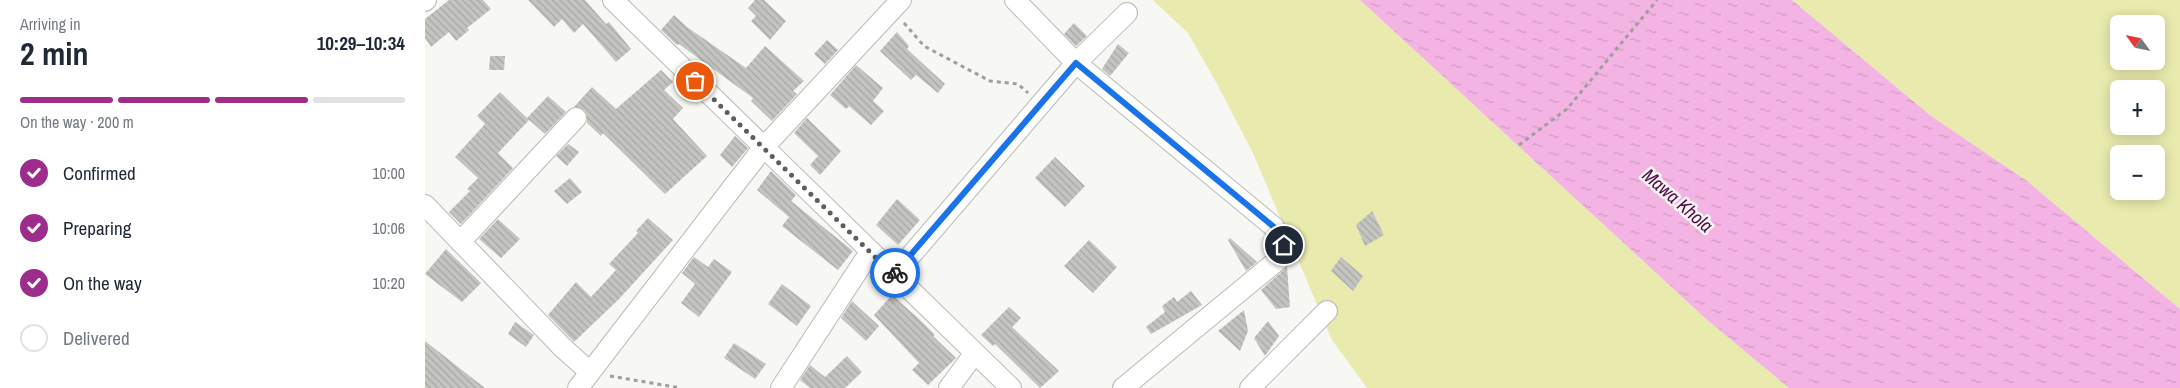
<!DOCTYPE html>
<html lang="en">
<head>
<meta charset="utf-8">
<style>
	:root { --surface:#fff; --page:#f6f6f7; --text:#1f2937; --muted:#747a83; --line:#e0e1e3; --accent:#9d2d8c }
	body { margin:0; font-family:"Archivo Narrow",sans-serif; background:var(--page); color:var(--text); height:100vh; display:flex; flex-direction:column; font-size:19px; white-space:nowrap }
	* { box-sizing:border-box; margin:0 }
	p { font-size:16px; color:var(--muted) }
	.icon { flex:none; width:28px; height:28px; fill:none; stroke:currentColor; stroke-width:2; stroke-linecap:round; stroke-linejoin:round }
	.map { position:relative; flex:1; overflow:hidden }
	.sheet { display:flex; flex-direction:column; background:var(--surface); width:425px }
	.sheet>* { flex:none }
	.needle { width:32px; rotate:303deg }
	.tools { position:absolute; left:1685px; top:15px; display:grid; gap:10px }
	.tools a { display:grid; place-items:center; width:55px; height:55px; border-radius:8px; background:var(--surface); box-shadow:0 2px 12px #0003; font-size:25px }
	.pin { position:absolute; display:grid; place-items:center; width:42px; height:42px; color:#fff; margin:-21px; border:2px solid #fff; border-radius:50%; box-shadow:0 1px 5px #0007 }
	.courier { position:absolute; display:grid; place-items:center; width:50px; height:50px; margin:-25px; border:4px solid #1a73e8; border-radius:50%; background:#fff; color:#222; box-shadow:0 1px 6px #0007 }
	.overview em { font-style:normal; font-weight:700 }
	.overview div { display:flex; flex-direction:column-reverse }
	.overview { display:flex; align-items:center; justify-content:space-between; height:85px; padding:0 20px }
	h1 { font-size:32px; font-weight:700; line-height:38px }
	.bar { display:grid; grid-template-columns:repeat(4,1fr); gap:8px 5px; align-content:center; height:60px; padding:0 20px }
	.bar i { height:6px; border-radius:4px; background:var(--line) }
	.bar .active { background:var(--accent) }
	.bar p { grid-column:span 4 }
	ol { padding:0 20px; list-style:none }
	li { display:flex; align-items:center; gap:15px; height:55px }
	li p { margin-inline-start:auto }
	li .icon { padding:5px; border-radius:50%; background:var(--accent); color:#fff; stroke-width:4 }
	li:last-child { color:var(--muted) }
	li i { width:28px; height:28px; border:2px solid var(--line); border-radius:50% }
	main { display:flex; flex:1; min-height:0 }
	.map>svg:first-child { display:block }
</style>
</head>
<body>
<main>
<section class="sheet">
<div class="overview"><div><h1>2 min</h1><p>Arriving in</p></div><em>10:29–10:34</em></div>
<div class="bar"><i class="active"></i><i class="active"></i><i class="active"></i><i></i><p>On the way · 200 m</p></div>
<ol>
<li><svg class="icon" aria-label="check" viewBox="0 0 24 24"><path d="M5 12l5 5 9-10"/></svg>Confirmed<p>10:00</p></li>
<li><svg class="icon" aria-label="check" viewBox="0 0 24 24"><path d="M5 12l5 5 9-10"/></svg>Preparing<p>10:06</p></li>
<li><svg class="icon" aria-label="check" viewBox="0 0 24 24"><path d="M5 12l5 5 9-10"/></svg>On the way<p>10:20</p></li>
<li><i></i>Delivered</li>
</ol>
</section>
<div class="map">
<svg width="1755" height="388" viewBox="0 0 1755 388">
	<defs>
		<pattern id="water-ripples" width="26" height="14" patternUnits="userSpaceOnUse" patternTransform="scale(1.25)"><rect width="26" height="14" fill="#f3b4e4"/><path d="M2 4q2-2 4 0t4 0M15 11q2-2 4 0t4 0" fill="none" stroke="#cf99c2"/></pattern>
		<pattern id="building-back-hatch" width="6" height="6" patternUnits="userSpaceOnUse" patternTransform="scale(1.25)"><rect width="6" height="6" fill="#c4c4c1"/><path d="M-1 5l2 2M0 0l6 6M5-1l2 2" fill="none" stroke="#a7a7a4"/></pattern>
	</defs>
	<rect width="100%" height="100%" fill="#f7f7f3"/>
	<path fill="#e9eaad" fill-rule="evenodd" d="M 728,0 L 935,0 L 1281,319 L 1364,388 L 942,388 L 907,340 L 828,153 L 791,82 L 763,33 Z
		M 1367,0 L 1755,0 L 1755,309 L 1602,181 L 1506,116 ZM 1694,24 L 1731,24 L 1731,61 L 1694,61 ZM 1694,89 L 1731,89 L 1731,126 L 1694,126 ZM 1694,154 L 1731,154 L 1731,191 L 1694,191 Z"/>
	<path fill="url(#water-ripples)" d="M 935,0 L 1367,0 L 1506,116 L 1602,181 L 1755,309 L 1755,388 L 1364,388 L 1281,319 Z"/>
	<path fill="url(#building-back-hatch)" d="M 24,0 L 58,0 L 66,9 L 42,28 L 44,30 L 31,41 L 24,32 L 6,47 L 0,38 L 0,19 Z
		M 103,0 L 160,0 L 181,24 L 184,22 L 206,49 L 191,62 L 158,24 L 149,33 L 137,19 L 129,27 Z
		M 330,0 L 339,0 L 361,21 L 345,40 L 326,21 L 331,16 L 323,8 Z
		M 249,15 L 262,27 L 321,68 L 340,46 L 379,81 L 368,91 L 372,94 L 347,121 L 326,101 L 328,98 L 254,44 L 252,45 L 236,30 Z
		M 649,23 L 662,36 L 651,46 L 639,34 Z
		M 472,32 L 484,46 L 482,49 L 520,84 L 513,93 L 491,75 L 486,80 L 455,51 Z
		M 402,40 L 413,50 L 400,64 L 389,54 Z
		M 693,44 L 704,53 L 685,76 L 677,69 Z
		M 65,56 L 80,56 L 79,70 L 64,70 Z
		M 431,65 L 458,88 L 448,101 L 459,111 L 446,125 L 424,106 L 421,109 L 405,95 Z
		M 236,70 L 248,82 L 239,90 L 258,108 L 248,119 L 282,156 L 240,194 L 178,133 L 176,136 L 162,123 L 162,115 L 159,110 L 149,107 L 167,87 L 191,109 Z
		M 75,92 L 104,120 L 73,153 L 88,168 L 36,224 L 24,212 L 45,191 L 42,189 L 53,178 L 30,157 L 60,124 L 52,116 Z
		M 123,96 L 141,112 L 120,134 L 102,118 Z
		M 382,118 L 416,151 L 395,175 L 385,165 L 393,156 L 369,133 Z
		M 310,136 L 323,148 L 307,167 L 295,155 Z
		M 143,144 L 154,152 L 142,166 L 131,156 Z
		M 630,157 L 660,186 L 640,207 L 610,178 Z
		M 346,171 L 371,195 L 366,201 L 428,251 L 413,270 L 357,226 L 364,217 L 332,190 Z
		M 145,178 L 157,192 L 142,204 L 129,191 Z
		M 472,199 L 495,220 L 473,245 L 451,225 Z
		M 947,211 L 959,235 L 940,246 L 931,225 Z
		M 223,218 L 248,240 L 194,299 L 149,342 L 123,315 L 151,282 L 166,297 L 191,270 L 184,264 L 213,233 L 211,231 Z
		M 73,219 L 95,239 L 76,258 L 54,239 Z
		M 805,238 L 832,262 L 821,271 L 803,240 Z
		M 664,240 L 692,267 L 668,293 L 639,266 Z
		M 21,249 L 56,283 L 37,302 L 0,274 Z
		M 269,257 L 283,267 L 289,259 L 307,272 L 274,317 L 256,303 L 270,284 L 257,273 Z
		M 916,257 L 938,276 L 928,291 L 906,271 Z
		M 862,267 L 865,307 L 851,309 L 836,290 Z
		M 357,284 L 386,306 L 372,326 L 343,304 Z
		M 766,291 L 777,305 L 726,334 L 721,327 L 740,312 L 737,306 L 749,297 L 752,302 Z
		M 467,295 L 494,319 L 510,335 L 508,336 L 531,358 L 503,385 L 487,370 L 494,363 L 449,315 Z
		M 427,301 L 454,326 L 441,341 L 416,318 Z
		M 584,307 L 596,318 L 587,327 L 634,371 L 615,388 L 570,344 L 568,346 L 556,335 Z
		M 819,310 L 823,331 L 815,351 L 793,331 Z
		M 843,321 L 854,336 L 840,356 L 829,338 Z
		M 90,322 L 109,335 L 101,347 L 83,334 Z
		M 0,341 L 60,388 L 0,388 Z
		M 309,343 L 341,364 L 330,379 L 299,358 Z
		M 422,356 L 437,372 L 420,388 L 385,388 L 375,380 L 385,365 L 400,377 Z"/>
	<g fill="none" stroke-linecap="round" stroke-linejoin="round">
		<g stroke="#b9b9b5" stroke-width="22">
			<path id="street" d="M 188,0 L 586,388
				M 0,1 L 1,0
				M 0,205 L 138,348 L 165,372
				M 35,242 L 151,118
				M 469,275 L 651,63 L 590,0
				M 153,388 L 338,148 L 476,0
				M 356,388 L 445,252
				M 524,388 L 549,354
				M 698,388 L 854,259 L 859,245 L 849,227 L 651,63 L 702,13
				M 825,388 L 902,311"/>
		</g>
		<path stroke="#9e9e9b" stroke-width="3" stroke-dasharray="4 4" stroke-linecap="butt" d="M 479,23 L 499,46 L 565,81 L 593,84 L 603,93
			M 1094,145 L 1142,109 L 1232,0
			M 185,376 L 256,388"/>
		<use href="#street" stroke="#fff" stroke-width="20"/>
	</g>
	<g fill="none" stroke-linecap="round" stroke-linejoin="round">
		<path stroke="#5e5e5c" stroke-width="5" stroke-dasharray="0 9" d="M 270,81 L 449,256 L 469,275 L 470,273"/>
		<path stroke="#1a73e8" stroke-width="6" d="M 470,273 L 651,63 L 849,227 L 859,245"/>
	</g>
	<g text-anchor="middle" stroke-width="5" stroke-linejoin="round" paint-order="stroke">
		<g font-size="19" font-style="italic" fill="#560d4b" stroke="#f7f7f3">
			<text transform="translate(1253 200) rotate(41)" y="7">Mawa Khola</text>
		</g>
	</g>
</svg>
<div class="tools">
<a><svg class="needle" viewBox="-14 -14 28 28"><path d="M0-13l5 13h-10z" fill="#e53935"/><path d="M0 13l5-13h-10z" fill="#747a83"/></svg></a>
<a>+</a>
<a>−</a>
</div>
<div class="pin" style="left:270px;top:81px;background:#ea580c"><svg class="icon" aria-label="bag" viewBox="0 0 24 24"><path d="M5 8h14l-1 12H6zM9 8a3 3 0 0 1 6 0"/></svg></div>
<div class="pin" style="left:859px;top:245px;background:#1f2937"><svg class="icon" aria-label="home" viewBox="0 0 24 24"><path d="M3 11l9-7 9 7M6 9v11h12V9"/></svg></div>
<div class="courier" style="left:470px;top:273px"><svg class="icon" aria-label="bike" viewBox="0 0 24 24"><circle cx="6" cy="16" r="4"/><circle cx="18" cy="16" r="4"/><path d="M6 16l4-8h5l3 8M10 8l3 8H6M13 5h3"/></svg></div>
</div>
</main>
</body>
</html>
